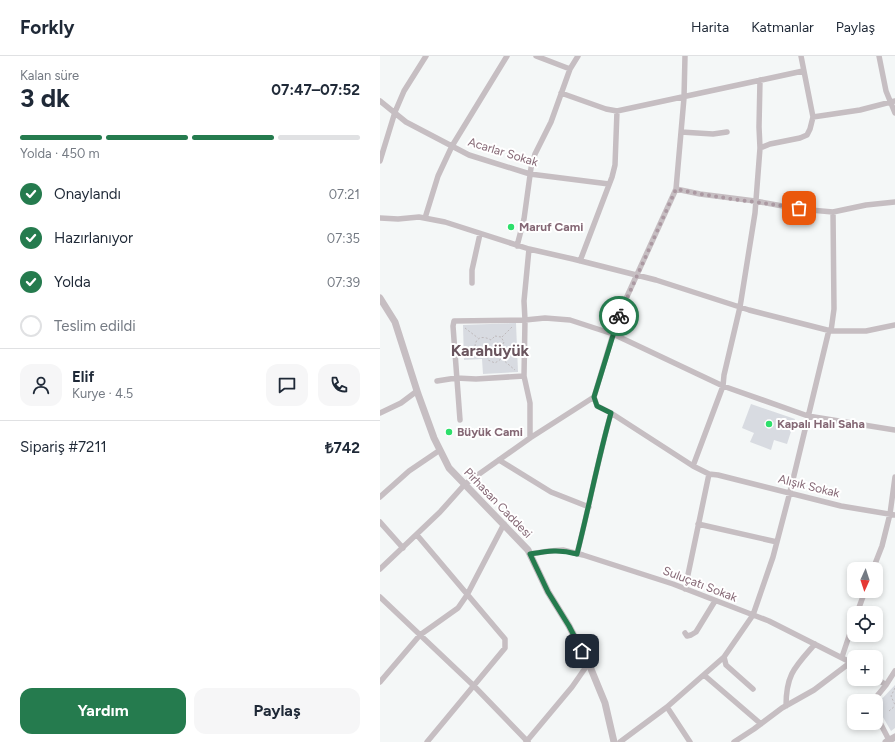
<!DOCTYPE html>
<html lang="tr">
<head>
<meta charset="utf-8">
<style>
	:root { --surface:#fff; --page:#f6f6f7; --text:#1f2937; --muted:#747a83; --line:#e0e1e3; --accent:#257b4e }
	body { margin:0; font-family:Figtree,sans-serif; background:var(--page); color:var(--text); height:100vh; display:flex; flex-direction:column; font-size:15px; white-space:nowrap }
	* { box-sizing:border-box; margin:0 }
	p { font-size:13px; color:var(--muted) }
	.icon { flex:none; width:22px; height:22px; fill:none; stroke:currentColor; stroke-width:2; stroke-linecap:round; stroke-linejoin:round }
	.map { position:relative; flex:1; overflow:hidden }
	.side { display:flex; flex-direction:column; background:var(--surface); width:380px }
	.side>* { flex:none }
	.needle { width:26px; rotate:183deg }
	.controls { position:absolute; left:467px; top:506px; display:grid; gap:8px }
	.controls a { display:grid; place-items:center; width:36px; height:36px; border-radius:8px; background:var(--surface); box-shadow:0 2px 6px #0003; font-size:20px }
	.pin { position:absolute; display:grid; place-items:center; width:34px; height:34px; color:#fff; margin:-17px; border-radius:8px; box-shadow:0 2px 6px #0006 }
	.courier { position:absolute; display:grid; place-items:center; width:40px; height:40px; margin:-20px; border:3px solid #257b4e; border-radius:50%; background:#fff; color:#222; box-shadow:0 1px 5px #0007 }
	.headline em { font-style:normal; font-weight:700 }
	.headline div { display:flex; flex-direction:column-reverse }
	.headline { display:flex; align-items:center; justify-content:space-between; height:68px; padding:0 20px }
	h1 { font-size:26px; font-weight:700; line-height:30px }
	.bar { display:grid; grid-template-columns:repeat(4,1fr); gap:6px 4px; align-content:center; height:48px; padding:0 20px }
	.bar i { height:5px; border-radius:3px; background:var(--line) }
	.bar .selected { background:var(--accent) }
	.bar p { grid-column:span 4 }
	.line { display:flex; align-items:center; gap:10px; padding:0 20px; border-top:1px solid var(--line) }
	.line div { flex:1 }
	.round { display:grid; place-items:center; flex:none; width:42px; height:42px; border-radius:12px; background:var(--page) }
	ol { padding:0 20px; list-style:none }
	li { display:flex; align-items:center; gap:12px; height:44px }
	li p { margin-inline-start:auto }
	li .icon { padding:4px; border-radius:50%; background:var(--accent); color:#fff; stroke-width:4 }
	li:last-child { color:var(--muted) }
	li i { width:22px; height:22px; border:2px solid var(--line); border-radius:50% }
	.cta { display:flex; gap:8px; margin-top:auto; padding:8px 20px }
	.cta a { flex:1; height:46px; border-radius:12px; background:var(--accent); color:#fff; font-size:16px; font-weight:700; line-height:46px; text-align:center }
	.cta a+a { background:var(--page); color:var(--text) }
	header { display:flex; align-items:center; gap:24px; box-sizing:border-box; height:56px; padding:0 20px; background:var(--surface); border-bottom:1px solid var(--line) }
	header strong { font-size:19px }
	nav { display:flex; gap:22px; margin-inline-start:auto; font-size:14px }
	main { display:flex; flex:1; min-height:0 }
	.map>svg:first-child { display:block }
</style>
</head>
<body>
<header>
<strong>Forkly</strong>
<nav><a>Harita</a><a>Katmanlar</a><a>Paylaş</a></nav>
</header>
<main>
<section class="side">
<div class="headline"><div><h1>3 dk</h1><p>Kalan süre</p></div><em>07:47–07:52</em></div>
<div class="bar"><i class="selected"></i><i class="selected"></i><i class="selected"></i><i></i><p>Yolda · 450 m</p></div>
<ol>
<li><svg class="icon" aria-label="check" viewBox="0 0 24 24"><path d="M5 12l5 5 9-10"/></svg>Onaylandı<p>07:21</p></li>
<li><svg class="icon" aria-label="check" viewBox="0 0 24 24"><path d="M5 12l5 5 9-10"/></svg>Hazırlanıyor<p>07:35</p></li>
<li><svg class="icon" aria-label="check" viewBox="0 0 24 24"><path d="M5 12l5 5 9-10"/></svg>Yolda<p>07:39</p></li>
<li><i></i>Teslim edildi</li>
</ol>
<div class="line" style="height:72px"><a class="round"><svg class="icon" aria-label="person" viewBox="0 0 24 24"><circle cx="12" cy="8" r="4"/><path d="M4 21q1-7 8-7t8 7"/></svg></a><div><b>Elif</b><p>Kurye · 4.5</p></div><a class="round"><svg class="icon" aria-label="chat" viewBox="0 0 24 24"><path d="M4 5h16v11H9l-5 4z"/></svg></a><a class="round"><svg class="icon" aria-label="phone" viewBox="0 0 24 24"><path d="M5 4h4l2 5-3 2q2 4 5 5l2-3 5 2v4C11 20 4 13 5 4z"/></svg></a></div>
<div class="line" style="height:52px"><div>Sipariş #7211</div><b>₺742</b></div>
<div class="cta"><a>Yardım</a><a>Paylaş</a></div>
</section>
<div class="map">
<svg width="515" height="686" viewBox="0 0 515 686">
	<rect width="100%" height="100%" fill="#f4f7f7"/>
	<path fill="#d8dbe1" d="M 136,267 L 138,316 L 103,318 L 102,303 L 84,304 L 83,269 Z
		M 371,348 L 415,363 L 407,388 L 394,384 L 391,394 L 370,386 L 374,377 L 362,372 Z
		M 515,629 L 515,672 L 511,675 L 496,649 Z"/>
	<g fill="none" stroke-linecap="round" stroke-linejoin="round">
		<path stroke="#beb9bb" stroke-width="1" stroke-dasharray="2 2" stroke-linecap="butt" d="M 85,272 L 98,282
			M 115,280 L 121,281 L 124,286 L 122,290 L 119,293 L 122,298 L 121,303 L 115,307 L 108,304 L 107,297 L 100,296 L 95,290 C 96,280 104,280 111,284 Z
			M 122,281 L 133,270
			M 103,302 L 106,297
			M 122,303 L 135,314
			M 515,632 L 511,640 L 515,649
			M 509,655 L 515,650"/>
		<path stroke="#c6bec2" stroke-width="5.5" d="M 156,0 L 190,13
			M 305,0 L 304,42 L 296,133 L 239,258 L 214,341 L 217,350 L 231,357 L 313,410 L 329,418 L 338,419 L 461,450 L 515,459
			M 499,0 L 506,35 L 515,57
			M 181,37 L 226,53 L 237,55 L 423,15
			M 0,45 L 26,66 L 89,99 L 150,118 L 229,128
			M 433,61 L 480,54 L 515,45
			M 301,76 L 333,78 L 347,76
			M 380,92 L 390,88 L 420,82 L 427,79 L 430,73 L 433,61 L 421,0
			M 0,105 L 15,56 L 24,35 L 46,0
			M 296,133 L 320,138 L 375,145 L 419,153 L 453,156 L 486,149 L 515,146
			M 0,162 L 18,163 L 39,161 L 65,166 L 149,193 L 193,203 L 276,224 L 369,254 L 451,275 L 486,275 L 515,269
			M 45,162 L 58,120 L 72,90 L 127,0
			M 137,190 L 144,163 L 151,112 L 155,98 L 171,66 L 190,13 L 198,0
			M 149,193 L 144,245 L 145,264 L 144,320 L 150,347 L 150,382
			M 200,205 L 232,121 L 235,109 L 237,55
			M 92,227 L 92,214 L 100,178
			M 451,275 L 454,253 L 453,156
			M 57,325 L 76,322 L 96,323 L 144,320
			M 0,357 L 21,347 L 37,335
			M 80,364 L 73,270 L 74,265 L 145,264 L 165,262 L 190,264 L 233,278 L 343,330 L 428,360 L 515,374
			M 119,404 L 171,436 L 209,451
			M 313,410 L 343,330 L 344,319 L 360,251 L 375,157 L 380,92 L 379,71 L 380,24
			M 0,441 L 29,415 L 60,394
			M 0,466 L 23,492
			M 318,468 L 397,486
			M 37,479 L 125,583 L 125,592 L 47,686
			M 150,498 L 169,495 L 183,494 L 203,499 L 293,528 L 389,565 L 474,608
			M 197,498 C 209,451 218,403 231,357
			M 0,513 L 60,456 L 85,428 L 150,382 L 214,341
			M 493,513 L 502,490 L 510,458 L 515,421
			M 305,533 L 329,418
			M 0,541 L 94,630 L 148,686
			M 477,557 L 485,535
			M 305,577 L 307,580 L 311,579 L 316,576 L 335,545
			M 462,601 L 474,565
			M 324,619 L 381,668
			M 496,622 L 506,629
			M 0,626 L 40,579 L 78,552 L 87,539 L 124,468
			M 373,633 L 346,609 L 344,601 L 373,559 L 393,501 L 410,436 L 449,274
			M 493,645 L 506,629 L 515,615
			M 406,650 C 406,618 415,611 435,588
			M 496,659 L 509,684
			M 146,686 L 192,631 L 208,608
			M 240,686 L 287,651
			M 310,686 L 287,651 L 344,601
			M 354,686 L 374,673 L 402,652 L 434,634 L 471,606"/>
		<path stroke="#c6bec2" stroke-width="7" d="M 0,242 L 15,266 L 38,338 L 54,382 L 69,412 L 148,494 L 168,536 L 189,570 L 211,613 L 225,647 L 234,686
			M 506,686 L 515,681"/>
	</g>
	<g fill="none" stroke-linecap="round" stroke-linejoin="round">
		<path stroke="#ab99a2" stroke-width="4" stroke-dasharray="0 7.2" d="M 239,260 L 296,133 C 336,142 378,146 419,152"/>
		<path stroke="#257b4e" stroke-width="5" d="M 202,595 L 189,570 L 168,536 L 150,498 C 168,495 179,493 197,498 C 209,451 218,403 231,357 L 217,350 L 214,341 L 239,260"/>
	</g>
	<g fill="#2ddf6b" stroke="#fff" stroke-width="1.5">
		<circle cx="131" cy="171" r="4"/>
		<circle cx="389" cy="368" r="4"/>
		<circle cx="69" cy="376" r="4"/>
	</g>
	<g text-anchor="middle" stroke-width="4" stroke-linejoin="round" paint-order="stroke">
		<g font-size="12" fill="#846774" stroke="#fff">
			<text transform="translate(123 96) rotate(17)" y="4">Acarlar Sokak</text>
			<text transform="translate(429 430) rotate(14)" y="4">Alışık Sokak</text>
			<text transform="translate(118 447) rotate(46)" y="4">Pirhasan Caddesi</text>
			<text transform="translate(320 528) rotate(21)" y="4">Suluçatı Sokak</text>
		</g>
		<g font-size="12" font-weight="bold" fill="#846774" stroke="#fff" text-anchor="start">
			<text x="139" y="175">Maruf Cami</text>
			<text x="397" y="372">Kapalı Halı Saha</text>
			<text x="77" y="380">Büyük Cami</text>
		</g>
		<g font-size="16" font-weight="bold" fill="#6a555e" stroke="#fff">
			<text x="110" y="300">Karahüyük</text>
		</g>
	</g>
</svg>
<div class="controls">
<a><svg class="needle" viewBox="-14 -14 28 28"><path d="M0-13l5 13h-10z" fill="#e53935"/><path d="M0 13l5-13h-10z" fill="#747a83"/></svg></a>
<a><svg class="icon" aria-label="locate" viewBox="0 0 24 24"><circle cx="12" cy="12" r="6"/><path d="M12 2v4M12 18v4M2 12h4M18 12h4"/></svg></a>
<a>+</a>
<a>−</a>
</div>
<div class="pin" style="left:419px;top:152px;background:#ea580c"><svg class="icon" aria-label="bag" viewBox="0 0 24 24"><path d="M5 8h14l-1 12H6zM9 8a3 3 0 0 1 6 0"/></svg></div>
<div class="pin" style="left:202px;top:595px;background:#1f2937"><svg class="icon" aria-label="home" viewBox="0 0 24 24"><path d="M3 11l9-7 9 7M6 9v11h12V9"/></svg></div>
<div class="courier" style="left:239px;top:260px"><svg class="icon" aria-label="bike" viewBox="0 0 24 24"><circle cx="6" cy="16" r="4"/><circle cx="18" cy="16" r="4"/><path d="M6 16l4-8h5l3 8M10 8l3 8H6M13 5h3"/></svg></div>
</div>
</main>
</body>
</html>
